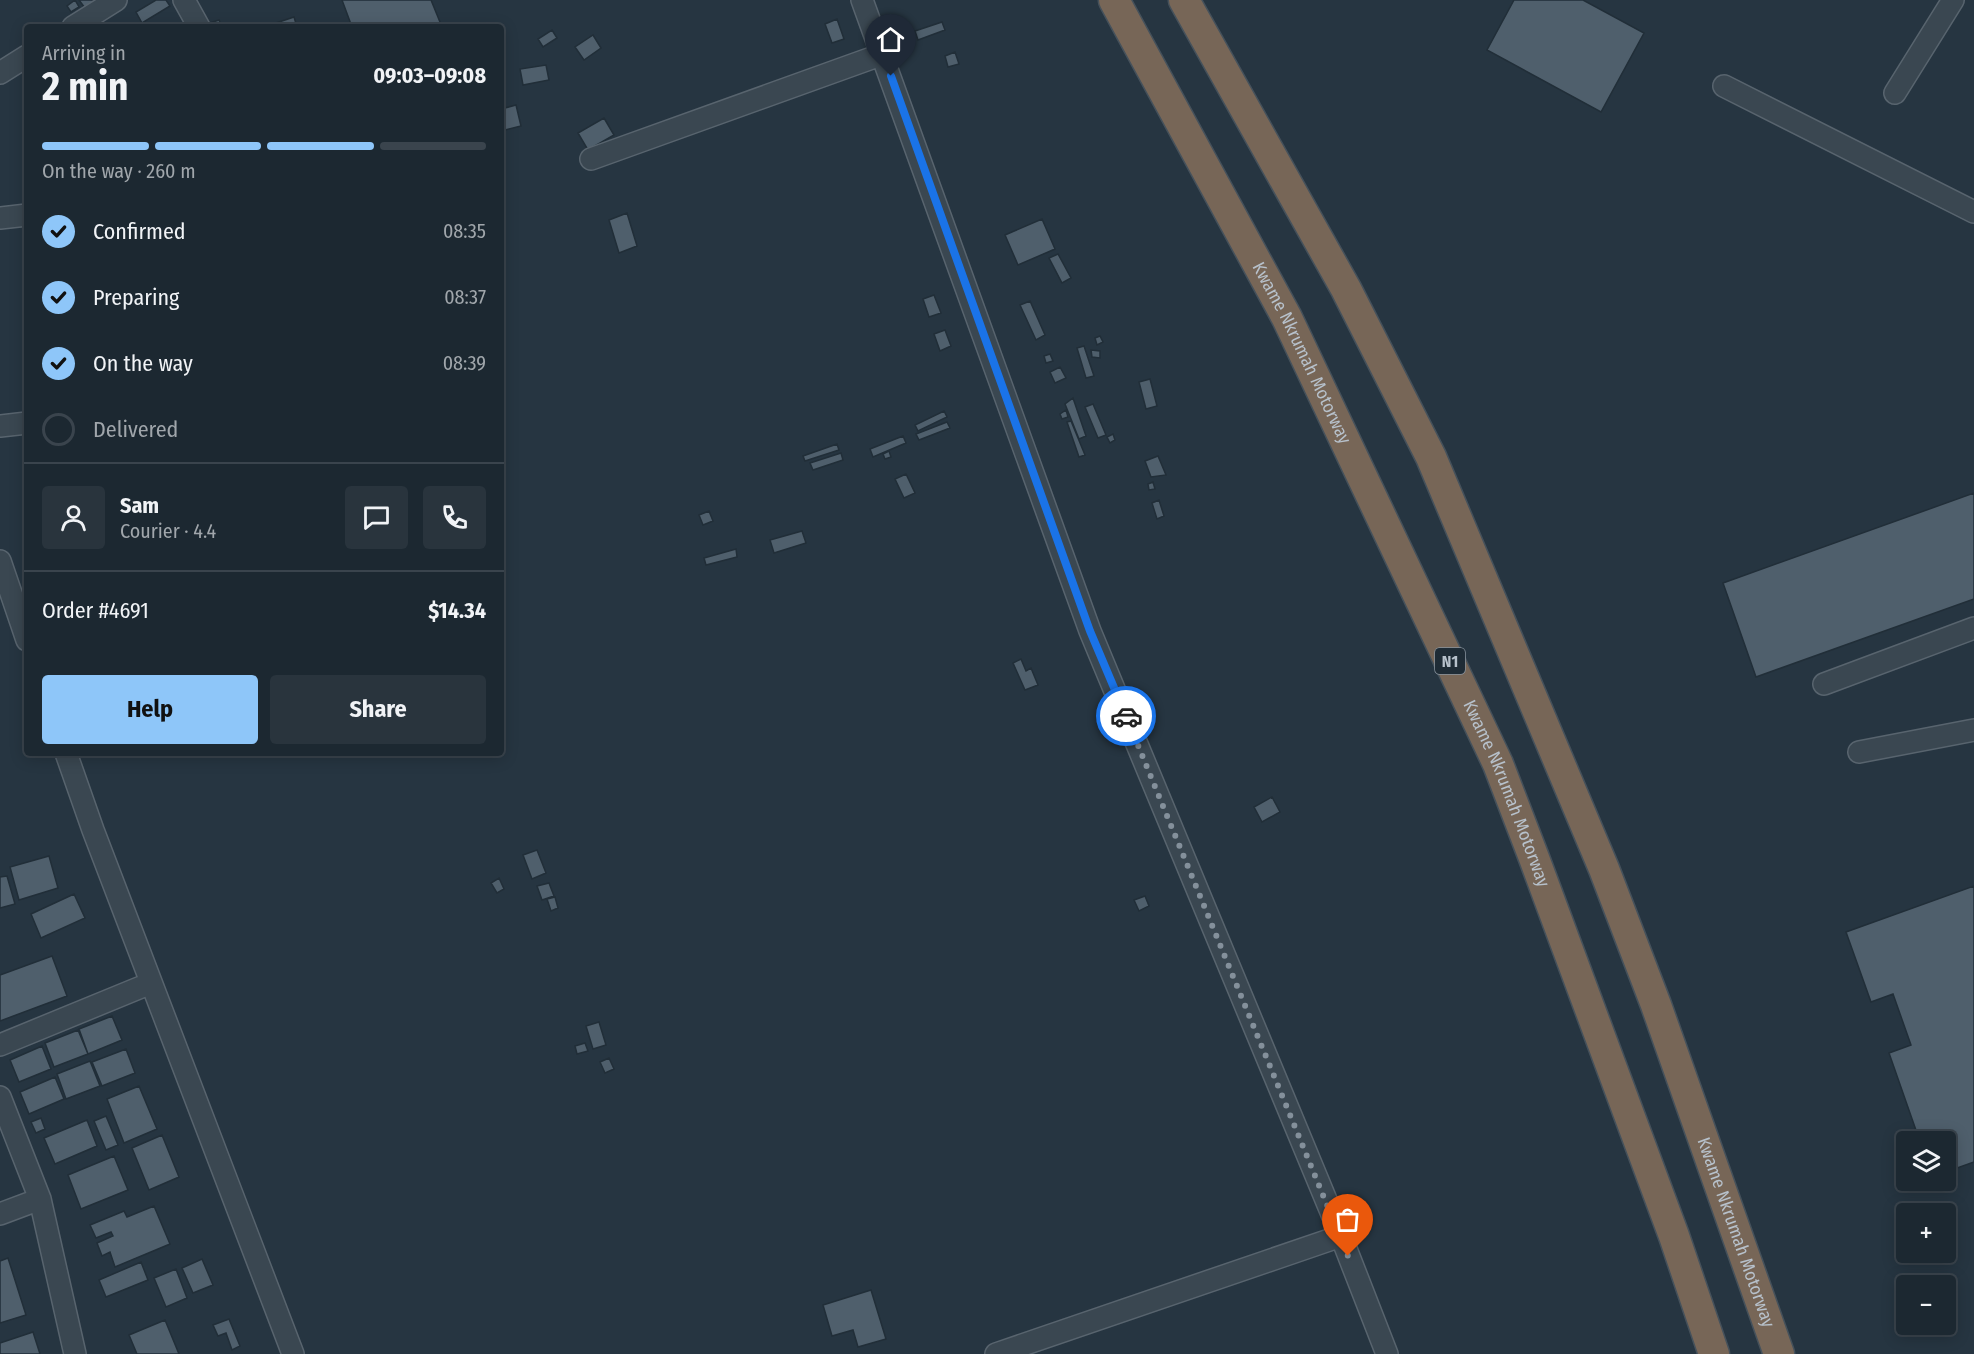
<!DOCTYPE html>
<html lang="en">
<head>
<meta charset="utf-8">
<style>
	:root { --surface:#1c2831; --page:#29343d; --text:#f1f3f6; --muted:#a0a6ab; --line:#3a444d; --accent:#8ec6f9 }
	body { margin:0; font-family:"Fira Sans Condensed",sans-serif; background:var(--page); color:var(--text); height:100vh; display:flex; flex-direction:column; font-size:22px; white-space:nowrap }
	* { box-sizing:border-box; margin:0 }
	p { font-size:20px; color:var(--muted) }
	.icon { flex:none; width:33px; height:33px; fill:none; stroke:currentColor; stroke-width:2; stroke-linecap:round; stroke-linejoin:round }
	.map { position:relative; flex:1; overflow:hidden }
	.panel { position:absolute; left:24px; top:24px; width:480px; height:732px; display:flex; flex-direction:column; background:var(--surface); border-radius:6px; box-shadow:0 3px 15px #0003,0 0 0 2px var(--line) }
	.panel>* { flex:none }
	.controls { position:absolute; left:1896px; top:1131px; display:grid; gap:12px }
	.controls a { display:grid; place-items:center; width:60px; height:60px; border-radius:6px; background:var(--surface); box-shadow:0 3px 15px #0003,0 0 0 2px var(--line); font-size:30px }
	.pin { position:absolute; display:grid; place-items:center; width:51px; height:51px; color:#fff; margin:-62px -26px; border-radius:50% 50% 50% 0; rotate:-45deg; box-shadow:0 0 6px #0007 }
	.pin .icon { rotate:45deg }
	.courier { position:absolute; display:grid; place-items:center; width:60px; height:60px; margin:-30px; border:4px solid #1a73e8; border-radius:50%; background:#fff; color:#222; box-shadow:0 2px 8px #0007 }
	.summary em { font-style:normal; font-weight:700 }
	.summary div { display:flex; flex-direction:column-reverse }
	.summary { display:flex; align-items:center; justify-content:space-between; height:102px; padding:0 18px }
	h1 { font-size:39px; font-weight:700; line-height:45px }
	.bar { display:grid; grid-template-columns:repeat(4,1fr); gap:9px 6px; align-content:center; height:72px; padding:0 18px }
	.bar i { height:8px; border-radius:4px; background:var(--line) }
	.bar .active { background:var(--accent) }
	.bar p { grid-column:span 4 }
	.line { display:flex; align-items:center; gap:15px; padding:0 18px; border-top:2px solid var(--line) }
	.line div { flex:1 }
	.round { display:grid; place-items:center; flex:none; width:63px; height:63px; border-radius:6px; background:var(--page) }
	ol { padding:0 18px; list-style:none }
	li { display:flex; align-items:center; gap:18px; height:66px }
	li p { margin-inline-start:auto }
	li .icon { padding:6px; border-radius:50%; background:var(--accent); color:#111; stroke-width:4 }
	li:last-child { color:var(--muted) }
	li i { width:33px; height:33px; border:3px solid var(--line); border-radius:50% }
	.action { display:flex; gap:12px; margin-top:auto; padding:12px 18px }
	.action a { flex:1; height:69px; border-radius:6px; background:var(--accent); color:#111; font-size:24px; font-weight:700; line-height:69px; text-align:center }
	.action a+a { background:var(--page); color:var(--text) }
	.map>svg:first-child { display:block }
</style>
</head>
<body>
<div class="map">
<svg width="1974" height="1354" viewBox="0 0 1974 1354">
	<rect width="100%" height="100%" fill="#263541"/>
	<path fill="#4f5f6c" stroke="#212e38" stroke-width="1.5" d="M 75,0 L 79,7 L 71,12 L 67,6 Z
		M 79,0 L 93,0 L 97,5 L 88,12 Z
		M 156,0 L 166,0 L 170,6 L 142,23 L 136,12 Z
		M 342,0 L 431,0 L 442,27 L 352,27 Z
		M 1514,0 L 1583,0 L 1644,33 L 1601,112 L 1487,50 Z
		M 294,17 L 297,27 L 278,27 L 276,23 Z
		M 837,19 L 844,39 L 832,43 L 825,24 Z
		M 219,20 L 222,27 L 205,27 L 204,25 Z
		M 942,22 L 945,30 L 918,40 L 915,31 Z
		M 552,30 L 557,38 L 543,47 L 538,39 Z
		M 593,35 L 601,48 L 584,60 L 575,47 Z
		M 955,52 L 959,64 L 948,67 L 945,56 Z
		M 546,65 L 549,80 L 523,85 L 520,69 Z
		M 516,105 L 521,126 L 501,131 L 501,109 Z
		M 604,118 L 614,135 L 588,150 L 578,133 Z
		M 627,213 L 637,246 L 619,253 L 609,220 Z
		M 1042,219 L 1055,249 L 1018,265 L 1005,235 Z
		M 1058,254 L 1071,278 L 1062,283 L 1049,258 Z
		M 934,295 L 941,313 L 929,317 L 923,299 Z
		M 1030,301 L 1045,335 L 1036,340 L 1020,305 Z
		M 945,330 L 951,346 L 940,351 L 934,334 Z
		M 1100,336 L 1103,342 L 1097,345 L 1095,338 Z
		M 1084,346 L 1094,376 L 1086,378 L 1077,348 Z
		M 1091,350 L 1100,351 L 1100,358 L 1092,357 Z
		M 1050,354 L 1053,361 L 1046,363 L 1044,356 Z
		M 1060,367 L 1066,378 L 1055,383 L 1050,372 Z
		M 1150,379 L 1157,406 L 1146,409 L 1139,382 Z
		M 1073,398 L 1086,436 L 1079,439 L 1065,404 Z
		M 1093,404 L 1106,435 L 1098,438 L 1085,407 Z
		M 1066,410 L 1068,417 L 1062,419 L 1060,414 Z
		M 944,411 L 947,417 L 918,431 L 915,425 Z
		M 1071,421 L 1085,455 L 1079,457 L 1067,422 Z
		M 947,422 L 950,428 L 919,440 L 916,434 Z
		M 1113,434 L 1115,440 L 1110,443 L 1107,437 Z
		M 903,436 L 906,443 L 873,457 L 870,449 Z
		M 837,444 L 839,450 L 805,461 L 803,456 Z
		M 889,451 L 891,457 L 885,459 L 883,454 Z
		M 841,453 L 843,460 L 813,470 L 810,463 Z
		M 1158,456 L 1166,475 L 1151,477 L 1145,461 Z
		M 906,474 L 915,493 L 904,498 L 895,479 Z
		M 1153,482 L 1155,489 L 1149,490 L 1148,484 Z
		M 1974,493 L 1974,599 L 1756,677 L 1723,583 Z
		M 1159,500 L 1164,516 L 1157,519 L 1152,503 Z
		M 709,511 L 713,521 L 703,525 L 699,515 Z
		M 802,531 L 806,543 L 774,553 L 770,540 Z
		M 736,549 L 737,557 L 706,565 L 704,558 Z
		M 1021,659 L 1026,671 L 1031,668 L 1038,685 L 1025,690 L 1013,663 Z
		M 1272,797 L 1280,812 L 1262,822 L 1254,807 Z
		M 537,850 L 546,873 L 532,879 L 523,855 Z
		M 49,856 L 58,888 L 19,900 L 10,867 Z
		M 7,876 L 15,904 L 0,908 L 0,877 Z
		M 499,878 L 504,889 L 497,893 L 491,883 Z
		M 549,883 L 554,896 L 542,900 L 537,886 Z
		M 1974,886 L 1974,1162 L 1946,1172 L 1946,1142 L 1934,1142 L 1931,1131 L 1918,1136 L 1889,1053 L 1911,1045 L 1893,994 L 1871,1002 L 1846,932 Z
		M 74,894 L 85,918 L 41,938 L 31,914 Z
		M 1145,896 L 1149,906 L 1139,911 L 1134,900 Z
		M 555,897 L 558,908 L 551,911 L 547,899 Z
		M 52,956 L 67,996 L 0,1021 L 0,975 Z
		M 112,1016 L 122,1040 L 88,1054 L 79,1029 Z
		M 599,1022 L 606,1045 L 593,1049 L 586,1026 Z
		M 78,1030 L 88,1054 L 54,1067 L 45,1043 Z
		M 585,1043 L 588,1051 L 577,1054 L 575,1046 Z
		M 42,1046 L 51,1069 L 19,1082 L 10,1060 Z
		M 126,1049 L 135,1073 L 102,1086 L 92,1062 Z
		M 609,1058 L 614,1069 L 605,1073 L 600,1062 Z
		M 90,1061 L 100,1086 L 66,1099 L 57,1074 Z
		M 55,1077 L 64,1099 L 29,1114 L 20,1092 Z
		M 139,1086 L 157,1129 L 124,1143 L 107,1099 Z
		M 106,1116 L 118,1145 L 106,1150 L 94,1121 Z
		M 41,1118 L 45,1129 L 36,1133 L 31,1122 Z
		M 87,1120 L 97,1146 L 55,1164 L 44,1138 Z
		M 162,1135 L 179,1177 L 149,1190 L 132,1148 Z
		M 114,1156 L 128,1190 L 81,1209 L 68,1175 Z
		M 154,1206 L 170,1244 L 115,1267 L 110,1252 L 102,1256 L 97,1243 L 113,1236 L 111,1232 L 96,1238 L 90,1225 L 124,1211 L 127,1217 Z
		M 8,1258 L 26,1315 L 0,1323 L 0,1261 Z
		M 202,1259 L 213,1285 L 193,1293 L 182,1268 Z
		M 141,1262 L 148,1280 L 106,1297 L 99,1280 Z
		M 176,1269 L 187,1298 L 166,1307 L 154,1278 Z
		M 871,1290 L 886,1339 L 858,1347 L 853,1330 L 832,1336 L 823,1305 Z
		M 229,1319 L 240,1346 L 232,1350 L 226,1333 L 218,1336 L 213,1325 Z
		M 165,1320 L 179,1354 L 137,1354 L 129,1335 Z
		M 33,1332 L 40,1354 L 0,1354 L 0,1343 Z"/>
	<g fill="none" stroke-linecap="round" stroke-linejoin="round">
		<g stroke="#58646e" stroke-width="24">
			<path id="minor" d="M 184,0 L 199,27
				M 862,0 L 1090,631 L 1341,1236 L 1387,1354
				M 73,27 L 116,0
				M 0,73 L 27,56
				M 1724,86 L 1974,212
				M 1895,93 L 1953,0
				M 591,159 L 883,54
				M 0,218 L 27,215
				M 0,426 L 27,423
				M 0,561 L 27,640
				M 1824,684 L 1974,628
				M 1859,752 L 1974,730
				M 66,753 L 93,830 L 293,1354
				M 0,1045 L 151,983
				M 0,1097 L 40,1199 L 75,1354
				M 0,1214 L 40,1199
				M 996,1354 L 1341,1236"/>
		</g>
		<g stroke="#45515b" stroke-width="33">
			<g id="highway">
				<path id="s1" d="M 1114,0 L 1287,318 L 1498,764 L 1534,858 L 1674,1236 L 1714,1354"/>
				<path id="s2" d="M 1184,0 L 1346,289 L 1431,457 L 1604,869 L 1656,1005 L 1779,1354"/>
			</g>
		</g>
		<use href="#minor" stroke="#3a4751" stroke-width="21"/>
		<use href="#highway" stroke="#776657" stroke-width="30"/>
	</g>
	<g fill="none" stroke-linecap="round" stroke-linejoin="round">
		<path stroke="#84909b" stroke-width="6" stroke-dasharray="0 10.8" d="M 1126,716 L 1348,1256"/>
		<path stroke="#1a73e8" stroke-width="8" d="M 891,76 L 1090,631 L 1126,716"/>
	</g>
	<g text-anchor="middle" stroke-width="6" stroke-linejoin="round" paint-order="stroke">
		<rect fill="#1f2c36" stroke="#89949e" stroke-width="1.5" x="1435" y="648" width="30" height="26" rx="4.5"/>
		<g font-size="16" font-weight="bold" fill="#b7c1cb">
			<text x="1450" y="667">N1</text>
		</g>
		<g font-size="18" fill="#b7c1cb" stroke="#1f2c36">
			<text dy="6" stroke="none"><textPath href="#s1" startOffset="400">Kwame Nkrumah Motorway</textPath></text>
			<text dy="6" stroke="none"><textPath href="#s1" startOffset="886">Kwame Nkrumah Motorway</textPath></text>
			<text dy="6" stroke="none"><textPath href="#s2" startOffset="1353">Kwame Nkrumah Motorway</textPath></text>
		</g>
	</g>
</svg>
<div class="controls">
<a><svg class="icon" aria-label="layers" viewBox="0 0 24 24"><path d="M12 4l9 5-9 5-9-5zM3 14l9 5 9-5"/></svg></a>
<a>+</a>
<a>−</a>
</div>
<div class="pin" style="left:1348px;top:1256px;background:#ea580c"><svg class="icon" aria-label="bag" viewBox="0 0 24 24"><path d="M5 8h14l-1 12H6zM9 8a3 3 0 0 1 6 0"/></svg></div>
<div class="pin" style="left:891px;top:76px;background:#1f2937"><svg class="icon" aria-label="home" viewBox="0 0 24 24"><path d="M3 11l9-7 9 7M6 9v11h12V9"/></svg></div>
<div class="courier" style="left:1126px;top:716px"><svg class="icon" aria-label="car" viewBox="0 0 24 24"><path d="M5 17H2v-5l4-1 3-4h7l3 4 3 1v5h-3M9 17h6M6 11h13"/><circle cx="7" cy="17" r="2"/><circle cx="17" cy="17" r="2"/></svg></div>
<section class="panel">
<div class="summary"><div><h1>2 min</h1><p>Arriving in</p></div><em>09:03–09:08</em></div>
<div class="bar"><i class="active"></i><i class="active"></i><i class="active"></i><i></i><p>On the way · 260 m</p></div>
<ol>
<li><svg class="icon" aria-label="check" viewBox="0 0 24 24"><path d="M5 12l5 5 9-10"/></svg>Confirmed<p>08:35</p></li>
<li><svg class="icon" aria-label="check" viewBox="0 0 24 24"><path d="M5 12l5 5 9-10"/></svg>Preparing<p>08:37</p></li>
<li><svg class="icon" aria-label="check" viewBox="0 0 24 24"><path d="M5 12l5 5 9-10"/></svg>On the way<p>08:39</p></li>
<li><i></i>Delivered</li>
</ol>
<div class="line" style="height:108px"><a class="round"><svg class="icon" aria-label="person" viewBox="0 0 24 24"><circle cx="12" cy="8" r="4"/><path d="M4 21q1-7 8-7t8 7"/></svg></a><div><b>Sam</b><p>Courier · 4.4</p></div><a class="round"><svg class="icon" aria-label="chat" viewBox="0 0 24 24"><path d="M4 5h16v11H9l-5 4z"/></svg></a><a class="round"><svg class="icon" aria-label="phone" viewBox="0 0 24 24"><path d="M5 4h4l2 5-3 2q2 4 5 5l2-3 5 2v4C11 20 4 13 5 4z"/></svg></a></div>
<div class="line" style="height:78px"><div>Order #4691</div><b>$14.34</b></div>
<div class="action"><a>Help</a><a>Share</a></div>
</section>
</div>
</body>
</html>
